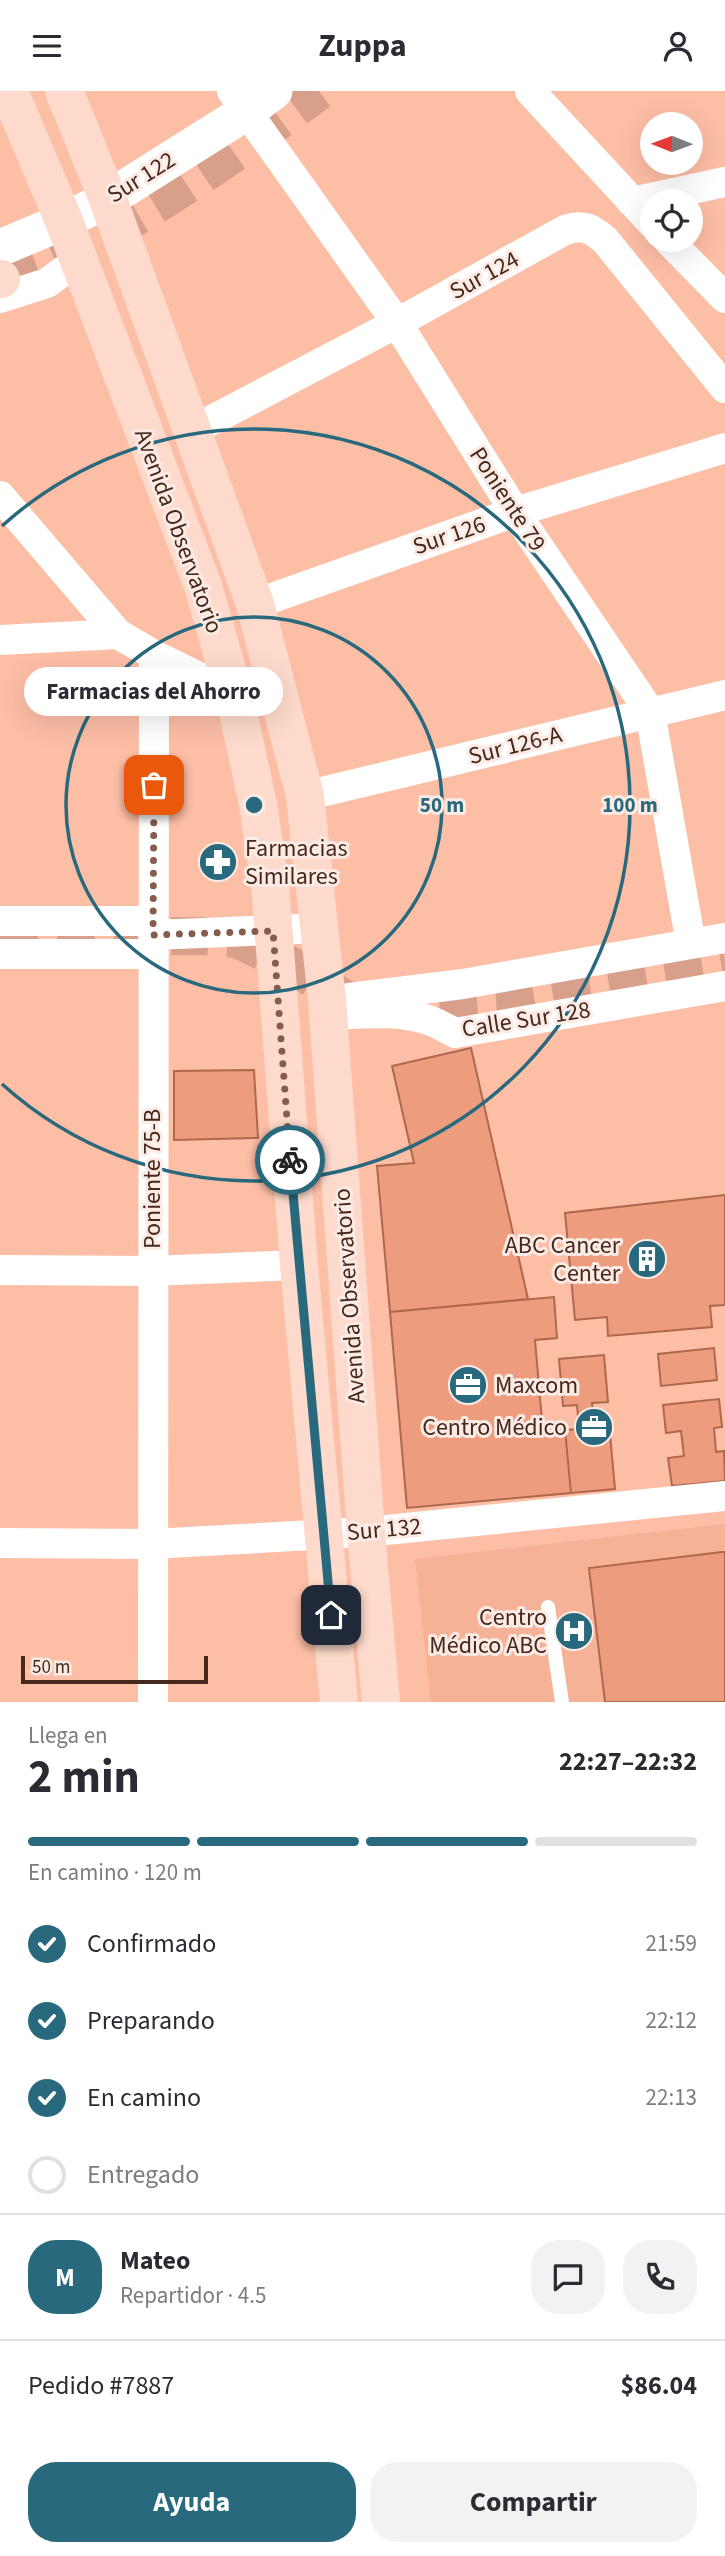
<!DOCTYPE html>
<html lang="es">
<head>
<meta charset="utf-8">
<style>
	:root { --surface:#fff; --page:#f2f2f3; --text:#2b2b33; --muted:#7c7c81; --line:#e1e1e2; --accent:#29697d }
	body { margin:0; font-family:"Source Sans 3",sans-serif; background:var(--page); color:var(--text); height:100vh; display:flex; flex-direction:column; font-size:26px; white-space:nowrap }
	* { box-sizing:border-box; margin:0 }
	p { font-size:23px; color:var(--muted) }
	.icon { flex:none; width:38px; height:38px; fill:none; stroke:currentColor; stroke-width:2; stroke-linecap:round; stroke-linejoin:round }
	.map { position:relative; height:1611px; overflow:hidden }
	.side { display:flex; flex-direction:column; background:var(--surface); flex:1 }
	.side>* { flex:none }
	.needle { width:46px; rotate:271deg }
	.tools { position:absolute; left:640px; top:21px; display:grid; gap:14px }
	.tools a { display:grid; place-items:center; width:63px; height:63px; border-radius:50%; background:var(--surface); box-shadow:0 7px 28px #0002; font-size:35px }
	.scale { position:absolute; left:21px; bottom:18px; width:187px; box-sizing:border-box; padding-left:7px; border:4px solid #46281c; border-top:0; font-size:19px; line-height:24px; white-space:nowrap; color:#46281c; -webkit-text-stroke:5px #fcebe5; paint-order:stroke }
	.pin { position:absolute; display:grid; place-items:center; width:60px; height:60px; color:#fff; margin:-30px; border-radius:14px; box-shadow:0 4px 10px #0006 }
	.courier { position:absolute; display:grid; place-items:center; width:70px; height:70px; margin:-35px; border:5px solid #29697d; border-radius:50%; background:#fff; color:#222; box-shadow:0 2px 9px #0007 }
	.bubble { position:absolute; height:49px; border-radius:24px; background:var(--surface); box-shadow:0 7px 28px #0002; font-size:23px; font-weight:700; line-height:49px; text-align:center }
	.overview em { font-style:normal; font-weight:700 }
	.overview div { display:flex; flex-direction:column-reverse }
	.overview { display:flex; align-items:center; justify-content:space-between; height:119px; padding:0 28px }
	h1 { font-size:46px; font-weight:700; line-height:52px }
	.bar { display:grid; grid-template-columns:repeat(4,1fr); gap:10px 7px; align-content:center; height:84px; padding:0 28px }
	.bar i { height:9px; border-radius:5px; background:var(--line) }
	.bar .selected { background:var(--accent) }
	.bar p { grid-column:span 4 }
	.line { display:flex; align-items:center; gap:18px; padding:0 28px; border-top:2px solid var(--line) }
	.line div { flex:1 }
	.round { display:grid; place-items:center; flex:none; width:74px; height:74px; border-radius:28px; background:var(--page) }
	ol { padding:0 28px; list-style:none }
	li { display:flex; align-items:center; gap:21px; height:77px }
	li p { margin-inline-start:auto }
	li .icon { padding:7px; border-radius:50%; background:var(--accent); color:#fff; stroke-width:4 }
	li:last-child { color:var(--muted) }
	li i { width:38px; height:38px; border:4px solid var(--line); border-radius:50% }
	.primary-button { display:flex; gap:14px; margin-top:auto; padding:14px 28px }
	.primary-button a { flex:1; height:80px; border-radius:28px; background:var(--accent); color:#fff; font-size:28px; font-weight:700; line-height:80px; text-align:center }
	.primary-button a+a { background:var(--page); color:var(--text) }
	header { display:flex; justify-content:space-between; align-items:center; height:91px; padding:0 28px; background:var(--surface); font-size:32px; font-weight:700 }
	.map>svg:first-child { display:block }
</style>
</head>
<body>
<header><svg class="icon" aria-label="menu" viewBox="0 0 24 24"><path d="M4 6h16M4 12h16M4 18h16"/></svg>Zuppa<svg class="icon" aria-label="person" viewBox="0 0 24 24"><circle cx="12" cy="8" r="4"/><path d="M4 21q1-7 8-7t8 7"/></svg></header>
<div class="map">
<svg width="725" height="1611" viewBox="0 0 725 1611">
	<rect width="100%" height="100%" fill="#fdbea6"/>
	<path fill="#f6b297" d="M 725,1433 L 725,1611 L 431,1611 L 415,1468 Z"/>
	<path fill="#ed9d7e" stroke="#af684c" stroke-width="2" d="M 471,957 L 528,1208 L 390,1221 L 377,1075 L 414,1072 L 392,975 Z
		M 254,979 L 258,1047 L 174,1049 L 174,980 Z
		M 725,1104 L 725,1214 L 710,1215 L 712,1236 L 608,1245 L 607,1226 L 575,1229 L 565,1122 Z
		M 554,1206 L 557,1247 L 535,1249 L 543,1341 L 565,1339 L 571,1402 L 407,1417 L 390,1221 Z
		M 714,1257 L 717,1289 L 661,1295 L 658,1263 Z
		M 604,1264 L 608,1311 L 592,1312 L 594,1333 L 609,1332 L 615,1398 L 571,1402 L 565,1339 L 579,1338 L 577,1314 L 563,1315 L 559,1268 Z
		M 719,1308 L 722,1336 L 714,1337 L 716,1361 L 724,1360 L 725,1390 L 672,1395 L 668,1367 L 684,1365 L 681,1340 L 666,1342 L 663,1314 Z
		M 722,1461 L 725,1461 L 725,1611 L 605,1611 L 589,1477 Z"/>
	<g fill="none" stroke-linecap="round" stroke-linejoin="round">
		<path stroke="#d8a08a" stroke-width="38" stroke-dasharray="38 19" stroke-linecap="butt" d="M 1,188 C 33,176 64,164 95,148 C 173,108 248,53 319,0
			M 0,846 L 202,845 L 237,848 L 298,878 L 345,908 L 368,914 L 398,916 L 502,909 L 725,870"/>
		<path stroke="#fff" stroke-width="14" d="M 548,1516 L 562,1611"/>
		<path stroke="#fff" stroke-width="30" d="M 232,0 L 397,232 L 515,421 L 650,621 L 691,853
			M 530,0 L 653,133
			M 632,111 L 725,91
			M 668,149 L 725,207
			M 0,207 L 47,192 L 78,169
			M 193,339 L 397,232 L 565,139 C 583,133 591,137 605,149 L 725,297
			M 0,405 L 118,543 L 154,564 L 234,603
			M 255,513 L 515,421 L 725,357
			M 0,549 L 118,543
			M 305,705 L 725,604
			M 0,830 L 153,830 L 153,823
			M 153,844 L 320,837
			M 0,863 L 153,863
			M 349,907 L 463,893 L 725,847
			M 328,924 C 361,923 399,918 431,930 C 439,933 447,938 455,942 L 725,895
			M 0,1179 L 152,1180 L 299,1174
			M 0,1452 L 152,1453 L 366,1441 L 725,1405
			M 153,1611 L 154,564"/>
		<path stroke="#fff" stroke-width="37" d="M 0,157 L 64,130 L 108,108 L 246,21 L 274,0"/>
		<path stroke="#fddacb" stroke-width="38" d="M 9,0 L 64,130 L 203,495 L 234,603 L 258,713 L 270,793 L 299,1174 L 339,1611
			M 64,0 L 108,108 L 255,513 L 305,705 L 327,909 L 366,1441 L 381,1611
			M 0,188 L 1,188"/>
	</g>
	<g fill="none" stroke-linecap="round" stroke-linejoin="round">
		<path stroke="#865c4c" stroke-width="7" stroke-dasharray="0 12.6" d="M 154,694 L 153,844 L 273,840 L 290,1069"/>
		<path stroke="#29697d" stroke-width="9" d="M 290,1069 L 331,1524"/>
	</g>
	<g fill="none" stroke="#29697d" stroke-width="3.5">
		<circle cx="254" cy="714" r="188"/>
		<path d="M2 435A376 376 0 1 1 2 993"/>
	</g>
	<defs>
		<g id="pharmacy-disc" transform="scale(2.0125)"><circle r="9.5" fill="#29697d" stroke="#fcebe5"/><path d="M-2-6h4v4h4v4h-4v4h-4v-4h-4v-4h4Z" fill="#fff"/></g>
		<g id="building-disc" transform="scale(2.0125)"><circle r="9.5" fill="#29697d" stroke="#fcebe5"/><path d="M-4-6H4V6H1V3H-1V6H-4ZM-2.5-4.3h1.7v1.8h-1.7ZM.8-4.3h1.7v1.8H.8ZM-2.5-1h1.7V.8h-1.7ZM.8-1h1.7V.8H.8Z" fill="#fff"/></g>
		<g id="office-disc" transform="scale(2.0125)"><circle r="9.5" fill="#29697d" stroke="#fcebe5"/><path d="M-6-3h4V-5.5h4V-3h4V5H-6ZM-1-4.5V-3h2v-1.5ZM-6 0V1H6V0Z" fill="#fff"/></g>
		<g id="hospital-disc" transform="scale(2.0125)"><circle r="9.5" fill="#29697d" stroke="#fcebe5"/><path d="M-5-5h3v3.5h4V-5h3V5h-3V1.5h-4V5h-3Z" fill="#fff"/></g>
	</defs>
	<g fill-rule="evenodd">
		<use href="#pharmacy-disc" x="218" y="771"/>
		<use href="#building-disc" x="647" y="1168"/>
		<use href="#office-disc" x="468" y="1294"/>
		<use href="#office-disc" x="594" y="1336"/>
		<use href="#hospital-disc" x="574" y="1540"/>
	</g>
	<g text-anchor="middle" stroke-width="6" stroke-linejoin="round" paint-order="stroke">
		<g font-size="24" fill="#46281c" stroke="#fcebe5">
			<text transform="translate(141 86) rotate(-32)" y="8">Sur 122</text>
			<text transform="translate(484 184) rotate(-29)" y="8">Sur 124</text>
			<text transform="translate(508 408) rotate(57)" y="8">Poniente 79</text>
			<text transform="translate(179 440) rotate(70)" y="8">Avenida Observatorio</text>
			<text transform="translate(449 444) rotate(-19)" y="8">Sur 126</text>
			<text transform="translate(515 654) rotate(-14)" y="8">Sur 126-A</text>
			<text transform="translate(526 928) rotate(-9)" y="8">Calle Sur 128</text>
			<text transform="translate(152 1088) rotate(-90)" y="8">Poniente 75-B</text>
			<text transform="translate(349 1205) rotate(-94)" y="8">Avenida Observatorio</text>
			<text transform="translate(384 1438) rotate(-5)" y="8">Sur 132</text>
		</g>
		<g font-size="24" fill="#46281c" stroke="#fcebe5" text-anchor="end">
			<text x="245" y="765" text-anchor="start">Farmacias<tspan x="245" dy="28">Similares</tspan></text>
			<text x="620" y="1162">ABC Cancer<tspan x="620" dy="28">Center</tspan></text>
			<text x="495" y="1302" text-anchor="start">Maxcom</text>
			<text x="567" y="1344">Centro Médico</text>
			<text x="547" y="1534">Centro<tspan x="547" dy="28">Médico ABC</tspan></text>
		</g>
	</g>
	<circle cx="254" cy="714" r="10" fill="#29697d" stroke="#fcebe5" stroke-width="3.5"/>
	<g font-size="21" text-anchor="middle" font-weight="bold" fill="#29697d" stroke="#fcebe5" stroke-width="6" stroke-linejoin="round" paint-order="stroke">
		<text x="442" y="721">50 m</text>
		<text x="630" y="721">100 m</text>
	</g>
</svg>
<div class="tools">
<a><svg class="needle" viewBox="-14 -14 28 28"><path d="M0-13l5 13h-10z" fill="#e53935"/><path d="M0 13l5-13h-10z" fill="#7c7c81"/></svg></a>
<a><svg class="icon" aria-label="locate" viewBox="0 0 24 24"><circle cx="12" cy="12" r="6"/><path d="M12 2v4M12 18v4M2 12h4M18 12h4"/></svg></a>
</div>
<div class="scale">50 m</div>
<div class="pin" style="left:154px;top:694px;background:#ea580c"><svg class="icon" aria-label="bag" viewBox="0 0 24 24"><path d="M5 8h14l-1 12H6zM9 8a3 3 0 0 1 6 0"/></svg></div>
<div class="pin" style="left:331px;top:1524px;background:#1f2937"><svg class="icon" aria-label="home" viewBox="0 0 24 24"><path d="M3 11l9-7 9 7M6 9v11h12V9"/></svg></div>
<div class="courier" style="left:290px;top:1069px"><svg class="icon" aria-label="bike" viewBox="0 0 24 24"><circle cx="6" cy="16" r="4"/><circle cx="18" cy="16" r="4"/><path d="M6 16l4-8h5l3 8M10 8l3 8H6M13 5h3"/></svg></div>
<div class="bubble" style="left:24px;top:576px;width:259px">Farmacias del Ahorro</div>
</div>
<section class="side">
<div class="overview"><div><h1>2 min</h1><p>Llega en</p></div><em>22:27–22:32</em></div>
<div class="bar"><i class="selected"></i><i class="selected"></i><i class="selected"></i><i></i><p>En camino · 120 m</p></div>
<ol>
<li><svg class="icon" aria-label="check" viewBox="0 0 24 24"><path d="M5 12l5 5 9-10"/></svg>Confirmado<p>21:59</p></li>
<li><svg class="icon" aria-label="check" viewBox="0 0 24 24"><path d="M5 12l5 5 9-10"/></svg>Preparando<p>22:12</p></li>
<li><svg class="icon" aria-label="check" viewBox="0 0 24 24"><path d="M5 12l5 5 9-10"/></svg>En camino<p>22:13</p></li>
<li><i></i>Entregado</li>
</ol>
<div class="line" style="height:126px"><b class="round" style="background:var(--accent);color:#fff">M</b><div><b>Mateo</b><p>Repartidor · 4.5</p></div><a class="round"><svg class="icon" aria-label="chat" viewBox="0 0 24 24"><path d="M4 5h16v11H9l-5 4z"/></svg></a><a class="round"><svg class="icon" aria-label="phone" viewBox="0 0 24 24"><path d="M5 4h4l2 5-3 2q2 4 5 5l2-3 5 2v4C11 20 4 13 5 4z"/></svg></a></div>
<div class="line" style="height:91px"><div>Pedido #7887</div><b>$86.04</b></div>
<div class="primary-button"><a>Ayuda</a><a>Compartir</a></div>
</section>
</body>
</html>
